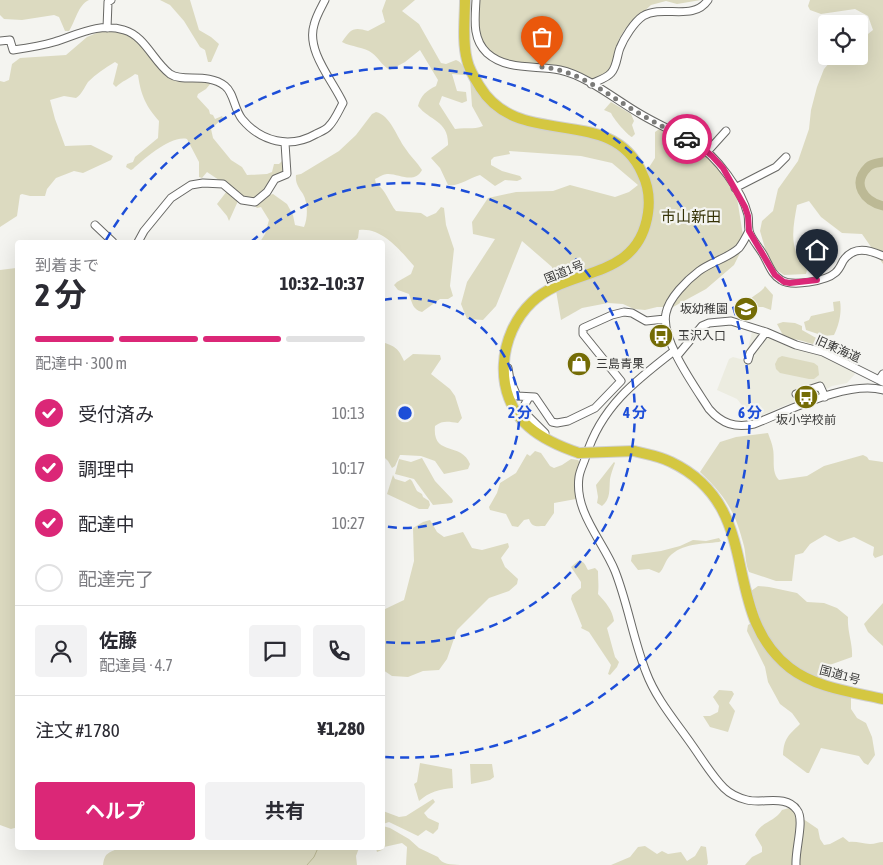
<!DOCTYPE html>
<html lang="ja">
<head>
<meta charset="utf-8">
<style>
	:root { --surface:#fff; --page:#f2f2f3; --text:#2b2b33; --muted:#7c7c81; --line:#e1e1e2; --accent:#db2777 }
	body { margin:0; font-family:"Asap Condensed","Noto Sans JP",sans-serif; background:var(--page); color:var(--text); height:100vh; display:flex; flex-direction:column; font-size:19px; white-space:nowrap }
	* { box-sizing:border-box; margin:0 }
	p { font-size:16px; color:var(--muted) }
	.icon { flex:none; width:28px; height:28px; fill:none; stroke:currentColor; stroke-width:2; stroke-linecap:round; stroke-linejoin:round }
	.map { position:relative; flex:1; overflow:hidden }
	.side { position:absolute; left:15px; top:240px; width:370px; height:610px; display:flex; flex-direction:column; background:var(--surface); border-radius:5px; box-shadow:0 5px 20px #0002 }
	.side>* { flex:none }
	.fabs { position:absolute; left:818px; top:15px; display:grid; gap:10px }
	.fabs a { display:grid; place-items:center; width:50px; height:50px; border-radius:5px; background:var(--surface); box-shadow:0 5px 20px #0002; font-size:25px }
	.pin { position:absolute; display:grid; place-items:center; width:42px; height:42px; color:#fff; margin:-51px -21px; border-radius:50% 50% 50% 0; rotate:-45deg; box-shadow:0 0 5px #0007 }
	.pin .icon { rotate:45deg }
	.courier { position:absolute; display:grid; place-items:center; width:50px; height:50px; margin:-25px; border:4px solid #db2777; border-radius:50%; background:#fff; color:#222; box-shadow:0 1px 6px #0007 }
	.headline em { font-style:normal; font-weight:700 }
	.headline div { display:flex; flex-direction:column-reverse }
	.headline { display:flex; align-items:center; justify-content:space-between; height:85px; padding:0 20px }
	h1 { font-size:32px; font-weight:700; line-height:38px }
	.bar { display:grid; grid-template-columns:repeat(4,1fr); gap:8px 5px; align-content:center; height:60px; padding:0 20px }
	.bar i { height:6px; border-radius:4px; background:var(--line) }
	.bar .active { background:var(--accent) }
	.bar p { grid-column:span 4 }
	.line { display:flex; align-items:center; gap:12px; padding:0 20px; border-top:1px solid var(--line) }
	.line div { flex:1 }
	.round { display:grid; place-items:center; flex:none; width:52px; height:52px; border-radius:5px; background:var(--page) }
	ol { padding:0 20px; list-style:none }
	li { display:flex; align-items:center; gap:15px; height:55px }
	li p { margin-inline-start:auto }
	li .icon { padding:5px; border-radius:50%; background:var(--accent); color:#fff; stroke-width:4 }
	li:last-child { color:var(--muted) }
	li i { width:28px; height:28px; border:2px solid var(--line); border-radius:50% }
	.action { display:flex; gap:10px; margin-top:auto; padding:10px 20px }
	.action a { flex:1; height:58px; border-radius:5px; background:var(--accent); color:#fff; font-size:20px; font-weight:700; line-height:58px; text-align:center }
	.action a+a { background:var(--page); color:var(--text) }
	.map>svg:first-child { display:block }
</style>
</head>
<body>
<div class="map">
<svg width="883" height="865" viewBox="0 0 883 865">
	<rect width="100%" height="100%" fill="#f4f4f0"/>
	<path fill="#ecece0" d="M 752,329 L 817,351 L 850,367 L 855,374 L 847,383 L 832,386 L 816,395 L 786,405 L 753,419 L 737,399 L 717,390 L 729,359 L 733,357 L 744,360 L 751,337 Z"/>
	<path fill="#dcdac0" d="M 0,0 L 89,0 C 78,5 76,20 69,31 L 65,31 L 59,17 L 54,15 L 22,20 L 4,19 L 0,15 Z
		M 160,0 L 190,0 L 199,30 L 211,37 L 219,44 L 211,62 L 208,62 L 205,50 L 200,47 L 184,21 L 170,5 Z
		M 386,0 L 415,0 L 402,11 L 419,24 L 441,63 L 446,64 L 456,60 C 462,62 465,69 465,75 L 452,74 L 457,91 L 466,92 L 467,101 L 462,103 L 442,96 L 439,104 L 455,129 C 464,127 473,130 483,126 L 472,106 L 470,78 L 499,111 L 600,135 L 627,151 L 643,175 L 639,183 L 655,158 L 655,132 L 665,125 L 678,129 L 714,160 L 736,191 L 743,236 L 741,251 L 734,265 L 706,289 L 673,307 L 657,307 L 645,310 L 634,309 L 623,304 L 608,303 L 582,308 L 561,320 L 552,267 L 522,241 L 496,306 L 483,320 L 467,319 L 461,304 L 467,282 L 495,239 L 473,234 L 472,222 L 488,198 L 516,192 L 553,191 L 570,185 L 615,197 L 629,192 L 638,185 L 612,163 L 581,156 L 509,151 L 510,154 L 494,157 L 491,160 L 491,165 L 502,171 L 520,176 L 522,179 L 517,181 L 505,180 L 495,186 L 480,175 C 469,178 458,187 448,185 L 440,168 L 431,158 L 448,145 C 449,121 430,121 418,106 C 421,95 426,91 436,86 L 438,80 L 420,50 L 405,62 L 390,70 C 382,66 379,58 372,53 C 365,47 351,47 342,42 C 350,30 353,26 368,31 L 385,22 L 382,11 Z
		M 475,0 L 701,0 L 677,4 L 666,1 L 651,5 L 625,29 L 619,39 L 614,69 L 587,82 C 578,78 569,73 559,70 C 550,67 541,68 532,67 C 485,58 477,47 475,0 Z
		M 810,0 L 883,0 L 883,264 L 862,234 L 842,233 L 821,217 L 809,201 L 797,205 C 794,223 789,243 800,260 C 802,264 805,266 807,270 L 806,274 L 784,275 L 774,268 L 767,255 L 760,231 L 762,221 L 773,211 L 778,189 L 798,161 L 809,129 L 811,110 L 817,87 L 824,69 L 835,56 L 859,56 L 859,41 L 873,30 L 868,16 L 855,9 L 821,14 L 810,10 L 808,6 Z
		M 116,31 L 128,33 L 147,51 L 166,76 L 209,81 L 211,83 L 206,89 L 198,94 L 197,97 L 209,110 L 210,114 L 213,115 L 215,119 L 222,116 L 223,118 L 211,129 L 213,138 L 231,160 L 242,167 L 247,175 L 267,174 L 272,172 L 274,164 L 279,164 L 283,160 L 284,169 L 282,174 C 266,180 266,195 255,199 C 250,201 243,200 238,201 L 229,221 L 227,216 L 217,204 L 227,191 L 222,182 L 207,172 L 202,178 L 199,177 L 199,162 L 187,139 C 171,135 144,159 133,169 L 131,170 L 126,167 L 127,164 L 133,162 L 135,157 L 158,138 L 159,121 C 146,106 141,96 138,75 L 135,74 C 129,79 122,81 116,87 L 113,84 L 118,64 L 115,62 C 105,68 96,74 88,82 C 84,88 82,94 76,98 L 64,96 L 50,100 L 55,119 L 65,146 L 91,145 L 113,156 L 111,160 L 83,173 L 74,171 L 56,178 L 47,189 L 45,196 L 30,196 L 22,194 L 20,195 L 17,216 L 0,227 L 0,81 L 4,82 L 9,80 L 12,64 L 20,58 L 66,55 L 87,37 L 99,32 Z
		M 611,102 L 631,114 L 634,121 L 632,125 L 635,134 L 632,137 C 627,135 613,118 611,113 L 604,110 Z
		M 376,112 C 390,115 397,137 405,148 C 410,156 417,162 422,170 C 414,185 398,173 387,174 C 384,174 379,177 375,179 L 376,184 C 386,189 389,203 396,211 L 421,213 L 427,217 L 436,213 L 441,207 L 444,208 L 446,225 L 454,249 L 450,286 L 453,296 L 448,299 L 440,299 L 422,312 C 413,310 412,303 409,294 L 398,290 L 394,285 L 397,282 L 411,274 L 414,266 C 400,250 382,227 359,230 L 358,238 L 354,242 L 260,242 L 265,234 L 269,220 L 261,207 L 257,208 L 254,205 L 265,196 L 273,194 L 287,204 L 293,215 L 295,225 L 304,227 C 308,218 308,203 303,194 C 299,188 295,183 296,175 L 301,174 L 339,151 L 356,135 L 372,114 Z
		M 17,266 L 18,827 L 11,829 L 0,825 L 0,270 L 16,268 Z
		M 765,286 L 773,295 L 771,310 L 763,307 L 749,307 C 746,296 761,295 765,286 Z
		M 840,301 C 842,312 839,325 834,335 L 824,336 L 806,330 L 804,322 L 809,320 L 811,316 L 834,311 L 833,302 Z
		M 783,322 L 795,323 L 802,326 L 802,330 L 818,339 L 821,345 L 819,346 C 807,343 797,338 785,339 L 777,324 Z
		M 382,342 C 395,346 399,349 404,361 L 413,354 L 440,355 L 441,359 L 431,374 L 450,389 L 455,396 L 462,418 L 458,423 C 449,422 443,420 435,426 C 432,457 461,441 470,464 L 468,469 L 444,474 L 435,461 L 421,456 L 402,455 L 400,455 L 395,466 L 392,468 L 388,461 L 383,456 Z
		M 782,356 L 814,363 L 818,366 L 819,375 L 814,379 L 809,379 L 780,373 L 776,369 L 775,364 L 778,358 Z
		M 768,433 C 770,439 772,443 773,449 C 775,459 771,472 779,480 L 807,476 L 824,466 L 863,455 L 867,457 L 869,460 L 883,462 L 883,555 L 875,558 L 873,555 L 874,547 L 854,537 L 839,542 L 825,535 L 810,544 L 803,553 L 795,555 L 792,581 L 776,581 L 749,572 C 745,563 746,555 744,546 C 735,511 726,497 700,472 L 720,442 L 736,437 Z
		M 535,451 L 541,453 L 550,466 L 554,468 L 562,465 L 571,459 L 578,460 L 580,463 L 575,485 L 577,494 L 576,499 L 554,503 L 554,513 L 545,526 C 537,526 532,528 529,519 L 524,520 L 518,527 L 512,526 L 506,514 L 490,510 L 489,507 L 497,493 L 500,483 L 516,473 L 527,454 L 530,456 Z
		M 422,458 L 435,481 L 452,499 L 453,501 L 452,503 L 433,505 L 414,479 L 395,474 L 399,459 L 411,462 Z
		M 614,462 L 615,463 C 613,468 611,474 610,479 C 609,489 611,499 602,506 L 597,503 L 598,497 L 596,485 Z
		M 393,475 L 395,479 L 405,482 L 410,479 L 412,481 L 417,491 L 422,494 L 423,497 L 429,501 L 430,505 L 428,509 L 419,509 L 387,494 Z
		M 430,520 L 437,532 L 444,537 L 463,532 L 472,548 L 482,550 L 508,543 L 509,547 L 501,558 L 505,567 L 518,579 L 517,584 L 509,591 L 489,598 L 457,630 L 447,659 L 439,670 L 423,671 L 408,677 L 392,676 L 383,670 L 383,610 L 404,600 L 414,561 L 413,528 L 423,522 Z
		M 719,538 L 721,541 L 719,542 C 702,544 682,543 669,557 C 664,563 664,569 659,573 L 649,569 L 638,570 L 631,561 L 632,555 L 661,551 L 680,546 L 693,540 L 706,541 Z
		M 578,561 C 585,561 585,565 588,570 L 595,568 L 598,571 C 598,579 599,586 598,594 C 606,603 612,609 614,621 L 607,628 L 615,657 L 619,662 L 617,667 L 610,675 L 608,674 L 611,665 L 589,632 L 581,628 L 582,626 L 571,599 L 572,595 L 581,588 L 581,582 L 571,567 Z
		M 758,586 L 769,587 L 797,593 L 807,602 L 824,603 L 837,608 L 848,617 C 847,631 853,644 852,657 L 824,667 L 820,674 L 824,682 L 851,695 L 851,709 L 857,718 L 866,723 L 872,737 L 875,755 L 868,765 L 864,763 L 859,756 L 821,748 L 809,773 L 807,773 L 783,755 C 784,738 788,736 800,724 L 792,713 L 780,704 L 768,682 L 765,667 L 747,631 L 748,625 L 760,618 L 751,591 Z
		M 883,603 L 883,646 L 868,632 L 864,624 Z
		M 719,690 L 732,691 L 734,694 L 729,703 L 735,711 L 728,732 L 710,727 L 703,716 L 710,716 L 718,712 L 719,706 L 713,697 Z
		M 420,763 L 452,769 L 453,788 C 440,789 429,792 419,801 L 414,784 L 417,782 Z
		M 470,764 L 492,764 L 494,777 L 490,780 L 471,784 Z
		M 433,799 L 435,802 L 424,813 L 428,818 L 439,823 L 438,829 L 433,834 L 426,830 L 418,836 L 389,822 L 383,824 L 383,811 L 399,817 L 406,816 Z
		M 789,808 L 796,814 L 818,829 L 820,839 L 824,845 L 830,844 L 843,837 L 849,842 C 856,841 863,844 870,844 C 875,844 879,842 883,842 L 883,865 L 745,865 L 752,857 L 762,852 L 762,847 L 755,835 C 760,822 775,822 782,810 Z
		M 383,826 L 390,828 L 409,839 L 419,848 L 438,857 C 442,865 451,864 460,865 L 406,865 L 407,847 L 402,843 L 384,847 L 382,850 L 377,852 L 376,848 L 382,848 Z
		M 645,846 L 657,854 L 662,851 L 668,854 L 681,852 L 687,861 L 695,856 L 701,846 L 706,847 L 708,863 L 707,865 L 611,865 L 630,857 L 638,847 Z
		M 118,848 L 359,848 L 356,856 L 357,865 L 103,865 C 105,852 108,854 118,848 Z"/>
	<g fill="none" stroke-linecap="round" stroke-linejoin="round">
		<path stroke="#bcb995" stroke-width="1" d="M 307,865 L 314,857 L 318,848"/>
		<path stroke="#bcb995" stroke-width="9" d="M 883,162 C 878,163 872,163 868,167 C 851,184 864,201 883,206"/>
		<g stroke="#686865" stroke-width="9">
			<path id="minor" d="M 476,0 C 475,19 472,39 487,53 C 507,71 536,65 560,70 C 588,76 617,101 642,115 C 659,125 678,133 695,143 C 717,156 742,191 748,215 C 749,220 748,225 749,230 C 750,238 760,248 764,256 C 769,265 772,275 781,280 C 792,287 826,281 835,273 C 839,270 841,265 843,261 C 854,245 869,250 883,256
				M 107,28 L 108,2 L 111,0
				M 0,41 L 10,40 L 13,50 C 27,48 41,46 54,42 C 77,35 99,22 124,30 C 145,36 153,61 170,74 C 183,83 207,72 225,86 C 234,93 234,109 242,119 C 261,142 290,149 316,134 C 320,132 326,130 329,126 C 335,120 339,110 343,103 C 333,81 306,51 314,25 C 316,16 321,8 325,0
				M 591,84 C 597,81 607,78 611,73 C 617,67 617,55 620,48 C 624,38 634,22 643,16 C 663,4 693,22 708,0
				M 707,152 L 726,131
				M 735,188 L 776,167 L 786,157
				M 95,225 L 113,242
				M 749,231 C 746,237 743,243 739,248 C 728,258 711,262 699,271 C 687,280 669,298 666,313 C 660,339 695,387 709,409 C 722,424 735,428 754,424 C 788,411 848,380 883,390
				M 138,242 L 144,231 L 171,198 L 191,185 L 203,183 L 223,184 L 242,200 L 255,202 L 267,192 L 275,179 L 287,174 L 285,143
				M 674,351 C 635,381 601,407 586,456 C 584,463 580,470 579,477 C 574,512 603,541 615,571 C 628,604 633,639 646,672 C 656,699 676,722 692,745 C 702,759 712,776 724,788 C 730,794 739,798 747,800 C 763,804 786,794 797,810 C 805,820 795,849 796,865
				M 677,356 L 702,326 L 709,323 L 731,321 L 766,332 L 796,345 L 823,352 L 883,382
				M 748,360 L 750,353 L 766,332
				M 508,368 L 510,380 L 517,396 L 535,397 L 552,422 L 557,423 L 568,421 L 595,408 L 621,381 L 583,334 L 583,328 L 612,315 L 624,312 L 632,313 L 646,321 L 665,319
				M 879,380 L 883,374
				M 796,394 L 820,386 L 825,397
				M 529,397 L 523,408 L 528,416 L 545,433"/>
		</g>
		<g stroke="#d0d0cf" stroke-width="12">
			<path id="highway" d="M 465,0 C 465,19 462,41 467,60 C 469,70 475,79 480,87 C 519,151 611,103 642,173 C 648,185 650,199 648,213 C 638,282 569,266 532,302 C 498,334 492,395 529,427 C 544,440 561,447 579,453
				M 634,451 C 646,454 660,456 671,462 C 767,508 717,611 790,668 C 816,688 852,692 883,699"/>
		</g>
		<use href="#minor" stroke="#fff" stroke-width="7"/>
		<use href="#highway" stroke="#d4c741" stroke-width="10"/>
		<g stroke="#d0d0cf" stroke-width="12" stroke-linecap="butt">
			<path id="highway-bridge" d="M 579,453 L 634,451"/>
		</g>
		<use href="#highway-bridge" stroke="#d4c741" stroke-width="10"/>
	</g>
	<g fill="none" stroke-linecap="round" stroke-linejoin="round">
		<path stroke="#7b7b79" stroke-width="5" stroke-dasharray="0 9" d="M 542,67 C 580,70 610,97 642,115 C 657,124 672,131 687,139"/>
		<path stroke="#db2777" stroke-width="6" d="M 687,139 L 698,144 L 712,156 L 723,168 L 745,207 L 748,216 L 749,231 L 775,275 L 784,282 L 790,283 L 817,280"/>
	</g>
	<g fill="none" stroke="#1d4ed8" stroke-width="2.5" stroke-dasharray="9 6">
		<path d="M383 300A115 115 0 1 1 383 526"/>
		<path d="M251 242A230 230 0 1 1 383 642"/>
		<path d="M106 240A345 345 0 1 1 384 757"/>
	</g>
	<defs>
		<g id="school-disc" transform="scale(1.25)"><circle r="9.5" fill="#746c06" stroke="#f4f4f0"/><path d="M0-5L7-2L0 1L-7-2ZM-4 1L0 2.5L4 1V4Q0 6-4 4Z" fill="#fff"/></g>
		<g id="bus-disc" transform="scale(1.25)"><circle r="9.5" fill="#746c06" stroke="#f4f4f0"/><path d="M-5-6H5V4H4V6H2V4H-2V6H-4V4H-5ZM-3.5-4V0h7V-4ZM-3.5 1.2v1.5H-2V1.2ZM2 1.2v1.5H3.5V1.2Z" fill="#fff"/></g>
		<g id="shop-disc" transform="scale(1.25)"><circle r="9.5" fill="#746c06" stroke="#f4f4f0"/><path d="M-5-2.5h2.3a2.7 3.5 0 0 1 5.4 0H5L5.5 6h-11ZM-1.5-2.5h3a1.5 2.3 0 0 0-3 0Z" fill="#fff"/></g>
	</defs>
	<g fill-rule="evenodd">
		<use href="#school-disc" x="746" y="309"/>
		<use href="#bus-disc" x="661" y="336"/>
		<use href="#shop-disc" x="579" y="364"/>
		<use href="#bus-disc" x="806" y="397"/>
	</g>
	<g text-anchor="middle" stroke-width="4.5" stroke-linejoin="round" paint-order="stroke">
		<g font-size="12" fill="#3a3a39" stroke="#f4f4f0">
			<text transform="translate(564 272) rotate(-22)" y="4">国道1号</text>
			<text transform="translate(838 349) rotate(24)" y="4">旧東海道</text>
			<text transform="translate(840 675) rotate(15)" y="4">国道1号</text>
		</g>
		<g font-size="12" fill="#3a3a39" stroke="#f4f4f0" text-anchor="start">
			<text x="728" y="313" text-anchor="end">坂幼稚園</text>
			<text x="678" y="340">玉沢入口</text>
			<text x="596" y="368">三島青果</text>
			<text x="806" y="424" text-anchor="middle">坂小学校前</text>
		</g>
		<g font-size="15" fill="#353206" stroke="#f4f4f0">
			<text x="691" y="222">市山新田</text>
		</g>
	</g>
	<circle cx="405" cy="413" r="8" fill="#1d4ed8" stroke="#f4f4f0" stroke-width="2.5"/>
	<g font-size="15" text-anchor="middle" font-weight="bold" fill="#1d4ed8" stroke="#f4f4f0" stroke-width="4.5" stroke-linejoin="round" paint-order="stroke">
		<text x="520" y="418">2 分</text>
		<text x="635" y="418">4 分</text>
		<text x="750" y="418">6 分</text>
	</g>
</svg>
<div class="fabs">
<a><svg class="icon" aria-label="locate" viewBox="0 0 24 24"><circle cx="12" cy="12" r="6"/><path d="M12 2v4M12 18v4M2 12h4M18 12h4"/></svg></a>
</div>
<div class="pin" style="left:542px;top:67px;background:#ea580c"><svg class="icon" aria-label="bag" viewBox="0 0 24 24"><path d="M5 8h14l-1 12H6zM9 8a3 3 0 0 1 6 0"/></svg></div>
<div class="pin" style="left:817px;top:280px;background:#1f2937"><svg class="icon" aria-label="home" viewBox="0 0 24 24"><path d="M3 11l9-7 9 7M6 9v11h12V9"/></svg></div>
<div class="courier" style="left:687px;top:139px"><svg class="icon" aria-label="car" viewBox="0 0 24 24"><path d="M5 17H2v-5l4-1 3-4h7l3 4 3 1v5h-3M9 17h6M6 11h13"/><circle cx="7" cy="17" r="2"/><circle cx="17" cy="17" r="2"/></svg></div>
<section class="side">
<div class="headline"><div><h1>2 分</h1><p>到着まで</p></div><em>10:32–10:37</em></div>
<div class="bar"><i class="active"></i><i class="active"></i><i class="active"></i><i></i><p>配達中 · 300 m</p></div>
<ol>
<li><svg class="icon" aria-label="check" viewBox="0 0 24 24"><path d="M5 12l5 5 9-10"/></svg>受付済み<p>10:13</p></li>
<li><svg class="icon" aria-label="check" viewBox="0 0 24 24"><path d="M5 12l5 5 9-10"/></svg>調理中<p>10:17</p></li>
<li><svg class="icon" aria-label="check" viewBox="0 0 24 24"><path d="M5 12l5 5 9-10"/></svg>配達中<p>10:27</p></li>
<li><i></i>配達完了</li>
</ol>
<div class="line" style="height:90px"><a class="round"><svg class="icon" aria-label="person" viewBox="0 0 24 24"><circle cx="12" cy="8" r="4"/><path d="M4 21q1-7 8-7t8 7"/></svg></a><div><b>佐藤</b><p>配達員 · 4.7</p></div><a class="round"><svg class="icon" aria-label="chat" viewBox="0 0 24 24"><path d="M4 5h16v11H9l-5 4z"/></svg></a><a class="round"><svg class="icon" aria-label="phone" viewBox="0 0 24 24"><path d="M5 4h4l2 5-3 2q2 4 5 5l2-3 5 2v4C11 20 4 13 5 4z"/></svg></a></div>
<div class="line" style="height:65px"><div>注文 #1780</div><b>¥1,280</b></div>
<div class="action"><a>ヘルプ</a><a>共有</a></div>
</section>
</div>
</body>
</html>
